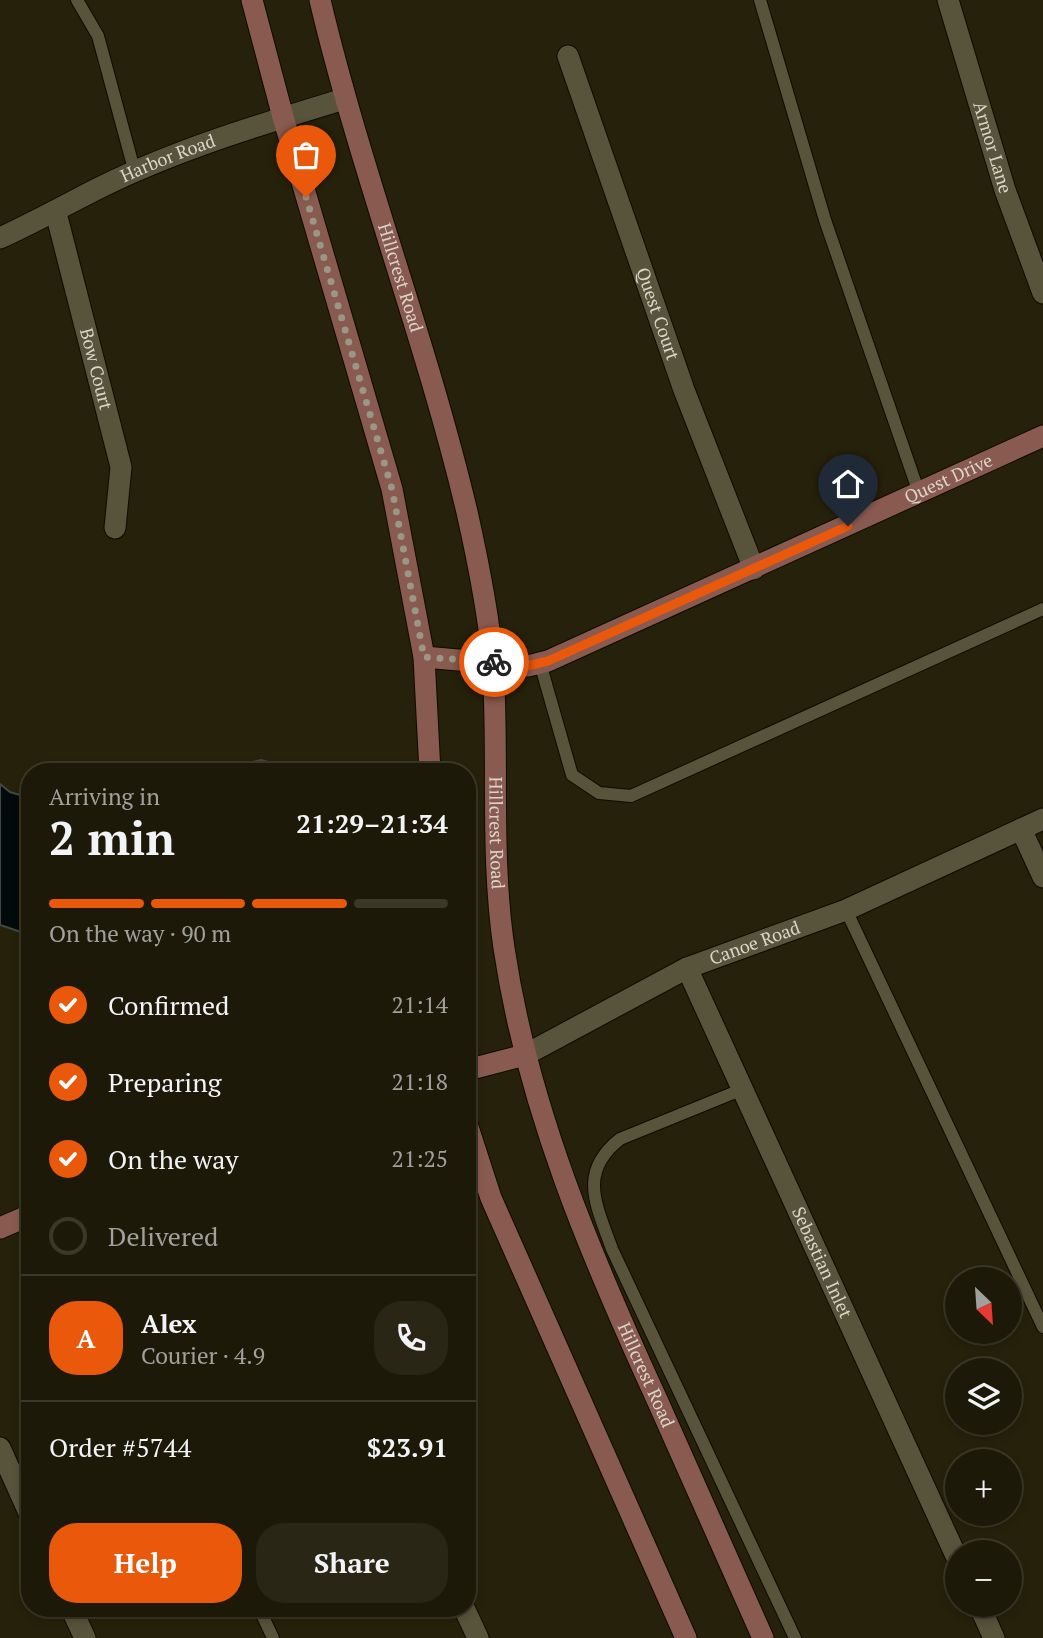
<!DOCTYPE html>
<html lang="en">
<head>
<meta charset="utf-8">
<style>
	:root { --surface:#1c1908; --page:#292616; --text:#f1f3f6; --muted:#a0a09c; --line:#3a3829; --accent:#ea580c }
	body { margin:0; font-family:"PT Serif",serif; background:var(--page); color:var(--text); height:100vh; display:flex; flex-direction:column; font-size:26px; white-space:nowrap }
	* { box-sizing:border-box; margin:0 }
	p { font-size:23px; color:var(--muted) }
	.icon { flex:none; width:38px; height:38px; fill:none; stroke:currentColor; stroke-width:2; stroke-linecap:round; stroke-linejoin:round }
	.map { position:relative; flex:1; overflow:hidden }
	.drawer { position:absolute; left:21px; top:763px; width:455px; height:854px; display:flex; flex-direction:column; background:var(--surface); border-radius:28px; box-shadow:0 4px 10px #0003,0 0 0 2px var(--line) }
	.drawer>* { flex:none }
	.needle { width:46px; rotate:155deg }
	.buttons { position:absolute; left:945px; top:1267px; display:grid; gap:14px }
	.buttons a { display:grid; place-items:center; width:77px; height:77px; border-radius:50%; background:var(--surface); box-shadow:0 4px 10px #0003,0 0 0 2px var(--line); font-size:35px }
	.pin { position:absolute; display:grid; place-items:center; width:60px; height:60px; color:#fff; margin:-72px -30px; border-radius:50% 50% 50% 0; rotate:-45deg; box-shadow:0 0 7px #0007 }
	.pin .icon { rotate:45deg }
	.courier { position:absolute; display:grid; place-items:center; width:70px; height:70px; margin:-35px; border:5px solid #ea580c; border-radius:50%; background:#fff; color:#222; box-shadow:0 2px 9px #0007 }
	.headline em { font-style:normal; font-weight:800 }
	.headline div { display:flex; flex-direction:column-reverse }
	.headline { display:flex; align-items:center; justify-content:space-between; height:119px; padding:0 28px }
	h1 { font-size:46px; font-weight:800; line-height:52px }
	.bar { display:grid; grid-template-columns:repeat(4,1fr); gap:10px 7px; align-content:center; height:84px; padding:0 28px }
	.bar i { height:9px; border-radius:5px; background:var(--line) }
	.bar .on { background:var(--accent) }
	.bar p { grid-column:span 4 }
	.line { display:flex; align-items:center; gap:18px; padding:0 28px; border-top:2px solid var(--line) }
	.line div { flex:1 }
	.round { display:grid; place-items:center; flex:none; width:74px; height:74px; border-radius:28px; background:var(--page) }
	ol { padding:0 28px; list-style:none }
	li { display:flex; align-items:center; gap:21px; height:77px }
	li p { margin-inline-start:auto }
	li .icon { padding:7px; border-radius:50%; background:var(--accent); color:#fff; stroke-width:4 }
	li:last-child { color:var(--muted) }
	li i { width:38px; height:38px; border:4px solid var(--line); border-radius:50% }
	.cta { display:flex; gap:14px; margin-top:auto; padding:14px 28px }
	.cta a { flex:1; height:80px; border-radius:28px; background:var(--accent); color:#fff; font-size:28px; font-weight:800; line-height:80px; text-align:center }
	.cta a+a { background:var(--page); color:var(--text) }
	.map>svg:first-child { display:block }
</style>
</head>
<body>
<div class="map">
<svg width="1043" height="1638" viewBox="0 0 1043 1638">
	<rect width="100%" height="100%" fill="#26210a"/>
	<path fill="#010b0b" stroke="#424844" stroke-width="2" d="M 261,760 L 268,762 L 266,764 L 289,763 L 300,772 L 215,772 Z
		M 0,784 L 10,792 L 30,798 L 30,935 L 0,925 Z"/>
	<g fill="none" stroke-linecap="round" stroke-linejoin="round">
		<g stroke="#0f0a00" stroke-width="14">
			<path id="lane" d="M 77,0 L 98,36 L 135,173
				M 760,0 L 825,220 L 919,493
				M 540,663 L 572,775 L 599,793 L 631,796 L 1043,609
				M 846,910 L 1043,1327
				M 743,1089 L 620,1139 C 577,1173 597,1206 612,1249 L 795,1638
				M 259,1608 L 273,1638"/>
		</g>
		<g stroke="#0f0a00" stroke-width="23">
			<g id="street">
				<path id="s1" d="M 948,0 L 1005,190 L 1043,293"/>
				<path id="s2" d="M 568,56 L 684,390 L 754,569"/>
				<path id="s3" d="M 56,213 L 121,467 L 115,528"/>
				<path id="s4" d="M 0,238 C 35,222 67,204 101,187 C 178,149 262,124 344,99"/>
				<path d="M 1021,829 L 1043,877"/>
				<path id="s5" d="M 687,968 L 957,1558"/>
				<path id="s6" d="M 525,1055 L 687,968 L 846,910 L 1043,819"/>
				<path d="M 0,1448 L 30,1515"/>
				<path d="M 979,1605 L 994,1638"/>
				<path d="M 71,1608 L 85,1638"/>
				<path d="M 464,1608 L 478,1638"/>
			</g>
		</g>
		<g stroke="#0f0a00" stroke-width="23">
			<g id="secondary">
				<path d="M 252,0 L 283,117 L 392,489 L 424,657 L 430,772"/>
				<path id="s7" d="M 320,0 C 361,173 426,339 467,512 C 478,561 489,615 493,665 C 499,759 490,854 504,948 C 528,1109 591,1256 658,1402 C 693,1481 728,1559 763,1638"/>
				<path id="s8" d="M 424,657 L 528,666 L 548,661 L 1043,436"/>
				<path d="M 467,1070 L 525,1055"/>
				<path d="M 467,1124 L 491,1198 L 686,1638"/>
				<path d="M 0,1228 L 30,1215"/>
			</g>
		</g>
		<use href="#lane" stroke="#58533b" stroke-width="12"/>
		<use href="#street" stroke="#58533b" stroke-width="21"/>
		<use href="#secondary" stroke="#895b50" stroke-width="21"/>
	</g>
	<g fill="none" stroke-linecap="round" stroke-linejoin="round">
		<path stroke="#9a9786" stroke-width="7" stroke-dasharray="0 12.6" d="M 306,197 L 392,489 L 424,657 L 494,662"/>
		<path stroke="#ea580c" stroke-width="9" d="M 494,662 L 527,666 L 548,661 L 848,526"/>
	</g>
	<g text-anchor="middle" stroke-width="5" stroke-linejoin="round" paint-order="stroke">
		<g font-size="18" fill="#d9d6c8" stroke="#26210a">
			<text dy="6" stroke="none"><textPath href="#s1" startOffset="154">Armor Lane</textPath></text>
			<text dy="6" stroke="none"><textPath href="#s4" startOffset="186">Harbor Road</textPath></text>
			<text dy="6" stroke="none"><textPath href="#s7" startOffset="289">Hillcrest Road</textPath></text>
			<text dy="6" stroke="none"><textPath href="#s2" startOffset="273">Quest Court</textPath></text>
			<text dy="6" stroke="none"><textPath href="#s3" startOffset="161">Bow Court</textPath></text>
			<text dy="6" stroke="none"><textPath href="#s8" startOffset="565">Quest Drive</textPath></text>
			<text dy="6" stroke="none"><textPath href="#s7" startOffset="856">Hillcrest Road</textPath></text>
			<text dy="6" stroke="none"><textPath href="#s6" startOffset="256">Canoe Road</textPath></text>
			<text dy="6" stroke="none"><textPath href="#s5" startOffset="324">Sebastian Inlet</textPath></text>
			<text dy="6" stroke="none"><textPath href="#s7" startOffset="1423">Hillcrest Road</textPath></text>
		</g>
	</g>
</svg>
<div class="buttons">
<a><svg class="needle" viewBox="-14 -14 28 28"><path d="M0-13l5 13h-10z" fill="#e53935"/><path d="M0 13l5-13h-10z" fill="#a0a09c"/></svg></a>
<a><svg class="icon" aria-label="layers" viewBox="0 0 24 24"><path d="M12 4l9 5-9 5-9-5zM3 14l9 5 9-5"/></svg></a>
<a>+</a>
<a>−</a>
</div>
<div class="pin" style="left:306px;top:197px;background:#ea580c"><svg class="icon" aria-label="bag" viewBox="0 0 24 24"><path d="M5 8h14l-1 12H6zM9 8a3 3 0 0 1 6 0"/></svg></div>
<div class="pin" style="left:848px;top:526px;background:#1f2937"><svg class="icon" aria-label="home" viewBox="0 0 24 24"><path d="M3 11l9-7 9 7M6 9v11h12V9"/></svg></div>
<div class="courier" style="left:494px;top:662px"><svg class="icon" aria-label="bike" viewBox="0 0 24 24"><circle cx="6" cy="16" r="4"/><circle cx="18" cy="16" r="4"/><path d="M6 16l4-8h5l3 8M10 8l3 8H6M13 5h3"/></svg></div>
<section class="drawer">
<div class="headline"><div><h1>2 min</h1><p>Arriving in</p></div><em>21:29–21:34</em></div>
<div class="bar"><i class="on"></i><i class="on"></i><i class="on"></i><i></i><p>On the way · 90 m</p></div>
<ol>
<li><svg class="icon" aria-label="check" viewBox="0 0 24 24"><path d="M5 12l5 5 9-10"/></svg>Confirmed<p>21:14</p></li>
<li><svg class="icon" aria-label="check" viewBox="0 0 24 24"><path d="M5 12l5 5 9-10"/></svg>Preparing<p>21:18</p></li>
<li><svg class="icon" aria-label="check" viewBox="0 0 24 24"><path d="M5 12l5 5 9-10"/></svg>On the way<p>21:25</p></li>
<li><i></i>Delivered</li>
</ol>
<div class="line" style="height:126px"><b class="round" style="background:var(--accent);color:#fff">A</b><div><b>Alex</b><p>Courier · 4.9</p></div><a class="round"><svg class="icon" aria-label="phone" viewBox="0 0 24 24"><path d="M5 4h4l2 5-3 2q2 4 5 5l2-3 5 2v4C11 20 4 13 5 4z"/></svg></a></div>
<div class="line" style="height:91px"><div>Order #5744</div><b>$23.91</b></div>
<div class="cta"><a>Help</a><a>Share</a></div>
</section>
</div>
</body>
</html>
